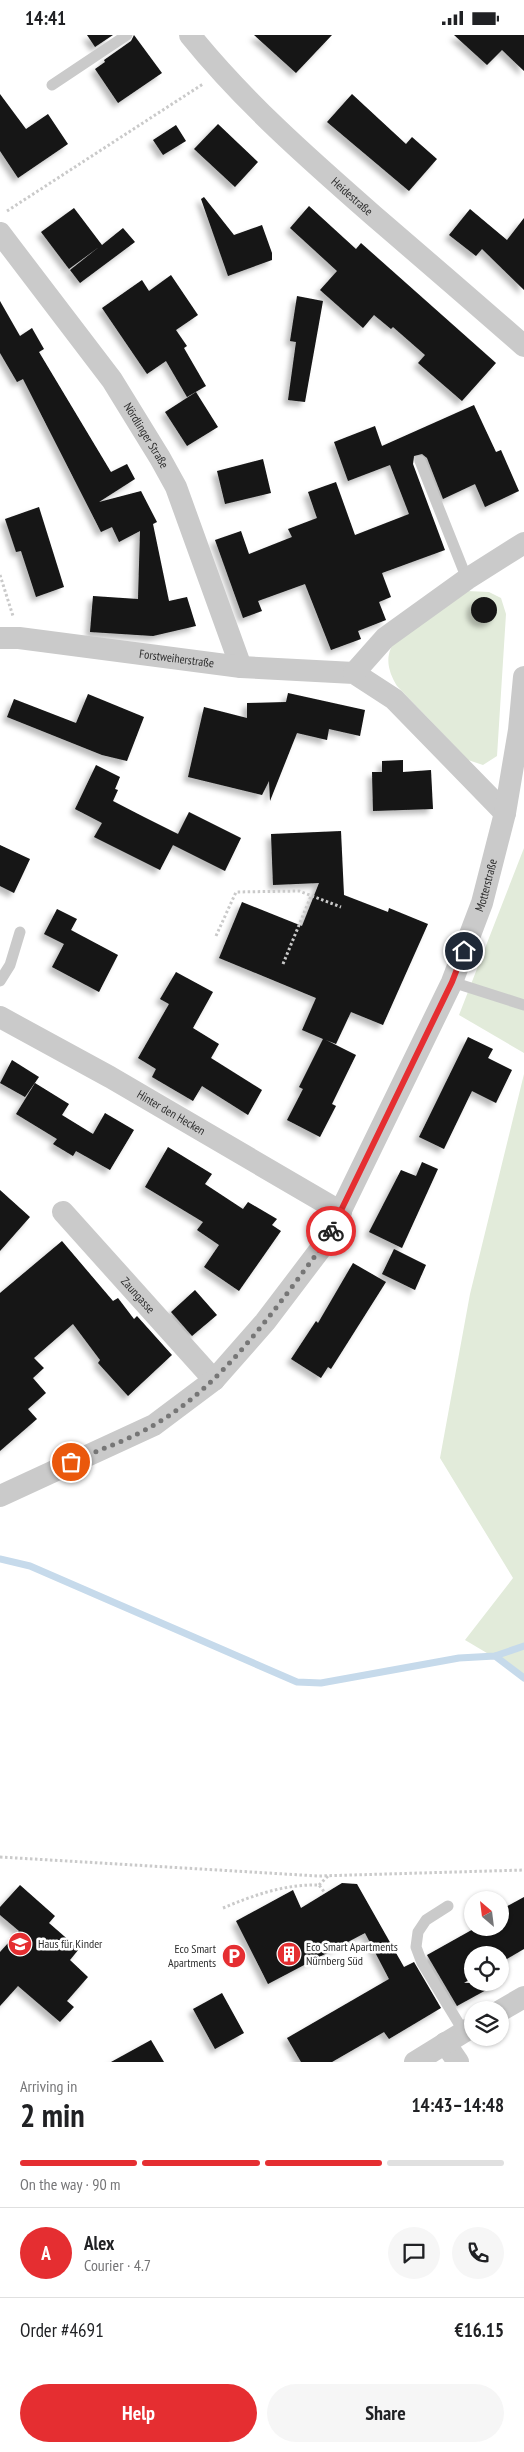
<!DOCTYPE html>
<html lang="en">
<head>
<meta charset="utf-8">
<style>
	:root { --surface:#fff; --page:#f6f6f6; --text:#202124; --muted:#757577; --line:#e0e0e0; --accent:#e52e31 }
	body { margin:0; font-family:"PT Sans Narrow",sans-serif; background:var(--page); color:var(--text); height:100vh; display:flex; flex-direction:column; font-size:19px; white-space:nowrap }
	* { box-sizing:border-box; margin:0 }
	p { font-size:16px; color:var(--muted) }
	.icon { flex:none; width:28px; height:28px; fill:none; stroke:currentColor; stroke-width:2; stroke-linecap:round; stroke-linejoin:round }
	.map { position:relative; height:2027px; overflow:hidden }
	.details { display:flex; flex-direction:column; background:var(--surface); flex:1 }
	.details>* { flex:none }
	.needle { width:32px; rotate:332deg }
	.tools { position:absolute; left:464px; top:1856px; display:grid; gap:10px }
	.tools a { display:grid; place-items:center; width:45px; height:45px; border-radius:50%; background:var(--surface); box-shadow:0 1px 4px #0004; font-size:25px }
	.pin { position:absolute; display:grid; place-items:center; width:42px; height:42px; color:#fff; margin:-21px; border:2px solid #fff; border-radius:50%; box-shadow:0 1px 5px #0007 }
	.courier { position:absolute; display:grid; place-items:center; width:50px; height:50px; margin:-25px; border:4px solid #e52e31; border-radius:50%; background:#fff; color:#222; box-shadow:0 1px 6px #0007 }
	.head em { font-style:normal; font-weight:700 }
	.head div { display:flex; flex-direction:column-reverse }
	.head { display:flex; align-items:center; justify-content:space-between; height:85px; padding:0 20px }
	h1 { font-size:32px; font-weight:700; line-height:38px }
	.bar { display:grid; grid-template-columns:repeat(4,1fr); gap:8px 5px; align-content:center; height:60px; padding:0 20px }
	.bar i { height:6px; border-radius:4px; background:var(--line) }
	.bar .current { background:var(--accent) }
	.bar p { grid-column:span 4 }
	.line { display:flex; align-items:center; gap:12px; padding:0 20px; border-top:1px solid var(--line) }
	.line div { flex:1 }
	.round { display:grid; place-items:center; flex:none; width:52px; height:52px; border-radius:26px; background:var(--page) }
	.cta { display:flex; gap:10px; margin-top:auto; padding:10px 20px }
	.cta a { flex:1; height:58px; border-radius:30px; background:var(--accent); color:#fff; font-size:20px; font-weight:700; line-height:58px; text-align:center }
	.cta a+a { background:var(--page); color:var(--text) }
	.status { display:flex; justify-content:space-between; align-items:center; height:35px; padding:0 25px; background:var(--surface); direction:ltr }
	.status svg { height:14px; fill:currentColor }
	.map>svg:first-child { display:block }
</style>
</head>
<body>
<div class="status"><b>14:41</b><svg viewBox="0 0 49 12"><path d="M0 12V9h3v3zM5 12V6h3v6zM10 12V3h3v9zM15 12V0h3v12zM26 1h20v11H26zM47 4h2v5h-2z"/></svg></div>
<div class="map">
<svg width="524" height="2027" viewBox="0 0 524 2027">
	<defs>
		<filter id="shadow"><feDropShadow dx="-4.5" dy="4.5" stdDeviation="2.5" flood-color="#0004"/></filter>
	</defs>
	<rect width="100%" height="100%" fill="#fff"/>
	<path fill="#e2ebda" d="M 467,556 L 489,557 L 501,563 L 506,579 L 497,721 L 483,730 L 468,725 L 397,651 C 390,640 385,626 391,613 C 397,600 452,567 467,556 Z
		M 524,813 L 524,1018 L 459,980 Z
		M 524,1039 L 524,1640 L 465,1605 L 513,1543 L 440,1423 L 470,1259 Z"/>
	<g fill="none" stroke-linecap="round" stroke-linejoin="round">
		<path stroke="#c6daeb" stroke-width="7" d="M 0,1524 L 30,1531 L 297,1647 L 321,1648 L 459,1623 L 495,1621 L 524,1611
			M 495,1621 L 524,1643"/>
	</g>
	<path fill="#141414" filter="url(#shadow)" d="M 87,0 L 113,0 L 95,12 Z
		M 134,0 L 162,38 L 118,68 L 95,34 L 105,27 L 104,25 L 131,6 Z
		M 254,0 L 332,0 L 296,38 Z
		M 454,0 L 524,0 L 524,36 L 502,15 L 487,30 Z
		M 0,59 L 26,94 L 48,79 L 68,109 L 18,143 L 0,116 Z
		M 352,59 L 406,109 L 412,102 L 437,124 L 409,156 L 327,87 Z
		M 218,89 L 258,127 L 235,152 L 194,114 Z
		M 176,90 L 186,106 L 163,120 L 153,105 Z
		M 204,162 L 234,200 L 262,190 L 272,218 L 272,225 L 228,241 L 201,164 Z
		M 309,171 L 356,214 L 361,208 L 496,328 L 462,366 L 418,328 L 425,320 L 393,292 L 391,294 L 374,280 L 363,293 L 320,255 L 337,236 L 290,193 Z
		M 74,173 L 102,210 L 123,193 L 135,207 L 80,248 L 70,235 L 99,212 L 69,234 L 41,197 Z
		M 470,174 L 507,205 L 524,183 L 524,255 L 482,214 L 476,221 L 449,200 Z
		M 171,240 L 198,280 L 176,295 L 187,311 L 184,313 L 206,351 L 187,362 L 166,326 L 147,339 L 102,273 L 142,245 L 149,256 Z
		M 297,261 L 323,266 L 305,367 L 288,365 L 296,307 L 290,306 Z
		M 0,266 L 20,301 L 32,293 L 44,314 L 39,317 L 111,437 L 127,429 L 135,444 L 99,467 L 141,456 L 157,487 L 153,489 L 169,566 L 187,562 L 196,591 L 153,601 L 90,597 L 93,561 L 138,564 L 140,496 L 119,507 L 112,492 L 101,497 L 23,344 L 17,347 L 0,318 Z
		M 196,357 L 218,392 L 187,411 L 165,377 Z
		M 474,370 L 496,417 L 501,415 L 519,456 L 485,472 L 475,449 L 443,464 L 427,423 L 422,419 L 414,421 L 413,429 L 445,515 L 382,538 L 391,562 L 379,567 L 386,585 L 358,596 L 361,604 L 331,615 L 305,549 L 258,566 L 262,576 L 243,583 L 215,505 L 241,496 L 249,519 L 292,502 L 288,494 L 317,483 L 308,457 L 336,447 L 355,500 L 409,479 L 390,430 L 348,446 L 334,407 L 375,391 L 382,411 Z
		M 263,424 L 271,458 L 225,469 L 217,436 Z
		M 39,472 L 64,552 L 36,562 L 21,516 L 16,517 L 5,484 Z
		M471 575a13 13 0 1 1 26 0a13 13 0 1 1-26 0Z
		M 288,658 L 365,675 L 360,701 L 329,694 L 327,705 L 297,698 L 270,766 L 269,746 L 262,760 L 188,742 L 204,672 L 247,683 L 247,668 L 286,667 Z
		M 88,659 L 144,682 L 127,726 L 102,720 L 7,682 L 14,664 L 76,688 Z
		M 403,725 L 403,737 L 431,735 L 433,774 L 373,776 L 372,737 L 382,737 L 382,726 Z
		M 96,730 L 120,742 L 115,754 L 118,755 L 113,766 L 144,782 L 178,799 L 189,777 L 241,803 L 225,836 L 173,810 L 160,835 L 94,802 L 102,788 L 75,774 Z
		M 341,796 L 344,860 L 388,877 L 389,873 L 428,889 L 383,990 L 351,977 L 336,1009 L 326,1005 L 356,1020 L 332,1069 L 336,1071 L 320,1102 L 287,1085 L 303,1054 L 299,1052 L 323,1004 L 302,995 L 316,963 L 219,923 L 242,867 L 302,891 L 319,848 L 273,850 L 271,799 Z
		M 0,810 L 30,824 L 14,858 L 0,851 Z
		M 57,874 L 77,884 L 71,895 L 118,920 L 99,957 L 52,932 L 64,909 L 44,899 Z
		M 176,937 L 213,957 L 193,993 L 219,1009 L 211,1023 L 262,1055 L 248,1080 L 202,1051 L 193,1066 L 152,1042 L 156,1034 L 138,1023 L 169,969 L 160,964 Z
		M 468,1002 L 493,1014 L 488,1023 L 512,1035 L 496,1068 L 472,1056 L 444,1114 L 419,1102 Z
		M 12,1025 L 39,1042 L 25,1062 L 0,1048 Z
		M 35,1048 L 69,1069 L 62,1080 L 93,1099 L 105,1078 L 134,1095 L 110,1135 L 76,1116 L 73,1121 L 53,1109 L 57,1104 L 16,1079 Z
		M 168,1112 L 212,1139 L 205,1149 L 243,1174 L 248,1167 L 277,1184 L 272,1190 L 281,1196 L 239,1256 L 204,1232 L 219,1210 L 197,1195 L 203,1187 L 145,1152 Z
		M 422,1127 L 438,1134 L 402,1213 L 369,1197 L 401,1135 L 416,1141 Z
		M 0,1155 L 30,1182 L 0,1216 Z
		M 62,1206 L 113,1266 L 118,1263 L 134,1284 L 137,1281 L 172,1320 L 128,1361 L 98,1328 L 100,1325 L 73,1289 L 34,1323 L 44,1333 L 33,1343 L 46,1358 L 28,1374 L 37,1384 L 0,1416 L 0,1258 Z
		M 394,1214 L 426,1230 L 415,1255 L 382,1239 Z
		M 353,1228 L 386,1247 L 331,1334 L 328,1332 L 321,1343 L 291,1324 L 316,1286 L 318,1288 Z
		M 195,1255 L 217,1280 L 192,1301 L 171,1277 Z
		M 342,1848 L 357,1849 L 404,1932 L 414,1927 L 441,1973 L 389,2004 L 384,1997 L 332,2027 L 301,2027 L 287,2003 L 389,1944 L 365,1898 L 268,1949 L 236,1886 L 293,1855 L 301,1873 Z
		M 20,1850 L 55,1881 L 49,1888 L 79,1914 L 70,1925 L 88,1942 L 67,1966 L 74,1972 L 60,1987 L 18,1951 L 0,1971 L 0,1917 L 19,1896 L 0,1880 L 0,1872 Z
		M 524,1862 L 524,1914 L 500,1928 L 500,1920 L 472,1920 L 472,1943 L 464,1948 L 499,1948 L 457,1971 L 427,1920 L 477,1892 L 500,1892 L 500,1875 Z
		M 222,1958 L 244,1998 L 215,2014 L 193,1974 Z
		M 151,2005 L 164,2027 L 111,2027 Z"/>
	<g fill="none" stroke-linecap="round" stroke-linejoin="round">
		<path stroke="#cacaca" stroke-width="3" stroke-dasharray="2.5 2.5" stroke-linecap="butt" d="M 7,176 L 203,49
			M 0,540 L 13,581
			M 216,901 L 236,857 L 299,856 L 341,872
			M 283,929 L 311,861
			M 0,1822 L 318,1841 L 524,1835
			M 319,1850 L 328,1841
			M 223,1873 C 254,1860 285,1849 319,1850 L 325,1858"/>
		<path stroke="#cacaca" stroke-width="11" d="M 52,50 L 127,0
			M 420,426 L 467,544
			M 0,946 L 10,930 L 20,897
			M 452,947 L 524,970
			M 448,1871 L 426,1885 L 418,1897 L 416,1912 L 422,1928 L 464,1997"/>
		<g stroke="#cacaca" stroke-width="22">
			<path id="s1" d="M 190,0 C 244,67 309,124 374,181 C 424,224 474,267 524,311"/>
			<path id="s2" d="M 0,198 L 112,345 L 160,423 L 176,452 L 241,632"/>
			<path id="s3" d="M 0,603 L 19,603 L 241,632 L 354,638 L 394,664 L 505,778"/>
			<path d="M 354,638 L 385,603 L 467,544 L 524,508"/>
			<path id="s4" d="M 0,982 L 110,1042 L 341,1177"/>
			<path id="s5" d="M 63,1177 L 214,1345"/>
			<path id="s6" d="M 0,1461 L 154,1390 L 214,1345 L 265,1287 L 325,1208 L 452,947 L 482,868 L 505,778 L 519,695 L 524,642"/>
			<path d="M 500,1976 L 524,1962"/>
			<path d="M 445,2008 L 458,2027"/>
			<path d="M 415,2027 L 472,1992"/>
		</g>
	</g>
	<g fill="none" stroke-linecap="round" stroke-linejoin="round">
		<path stroke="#767676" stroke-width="5" stroke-dasharray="0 9" d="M 71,1427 C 98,1415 129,1405 154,1390 C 225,1349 276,1272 325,1208 L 331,1196"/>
		<path stroke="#e52e31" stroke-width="6" d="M 331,1196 L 452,947 L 464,916"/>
	</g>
	<defs>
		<g id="school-disc" transform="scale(1.25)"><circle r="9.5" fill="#e52e31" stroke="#fff"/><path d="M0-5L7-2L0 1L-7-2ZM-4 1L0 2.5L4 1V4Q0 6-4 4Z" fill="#fff"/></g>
		<g id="building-disc" transform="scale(1.25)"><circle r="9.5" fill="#e52e31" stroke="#fff"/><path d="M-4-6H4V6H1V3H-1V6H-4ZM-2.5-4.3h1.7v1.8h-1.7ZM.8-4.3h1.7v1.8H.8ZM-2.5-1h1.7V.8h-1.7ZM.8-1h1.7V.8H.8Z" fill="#fff"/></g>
		<g id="parking-disc" transform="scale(1.25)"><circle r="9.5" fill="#e52e31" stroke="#fff"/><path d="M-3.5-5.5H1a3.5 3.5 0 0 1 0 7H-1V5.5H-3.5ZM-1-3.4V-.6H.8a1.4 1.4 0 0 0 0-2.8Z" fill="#fff"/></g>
	</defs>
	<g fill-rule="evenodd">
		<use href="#school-disc" x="20" y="1909"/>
		<use href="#building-disc" x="289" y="1919"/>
		<use href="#parking-disc" x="234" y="1921"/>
	</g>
	<g text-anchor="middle" stroke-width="5" stroke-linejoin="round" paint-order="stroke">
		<g font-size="12" fill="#2d2d2d" stroke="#fff">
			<text dy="4" stroke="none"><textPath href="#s1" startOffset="229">Heidestraße</textPath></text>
			<text dy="4" stroke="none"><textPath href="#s2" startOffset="250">Nördlinger Straße</textPath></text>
			<text dy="4" stroke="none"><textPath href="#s3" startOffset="178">Forstweiherstraße</textPath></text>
			<text dy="4" stroke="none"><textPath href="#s6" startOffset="814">Motterstraße</textPath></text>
			<text dy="4" stroke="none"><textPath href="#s4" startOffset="196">Hinter den Hecken</textPath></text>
			<text dy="4" stroke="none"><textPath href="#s5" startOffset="112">Zaungasse</textPath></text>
		</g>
		<g font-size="12" fill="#2d2d2d" stroke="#fff" text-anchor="start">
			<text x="38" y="1913">Haus für Kinder</text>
			<text x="306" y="1916">Eco Smart Apartments<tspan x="306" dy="14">Nürnberg Süd</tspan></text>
			<text x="216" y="1918" text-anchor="end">Eco Smart<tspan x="216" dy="14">Apartments</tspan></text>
		</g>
	</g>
</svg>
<div class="tools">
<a><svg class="needle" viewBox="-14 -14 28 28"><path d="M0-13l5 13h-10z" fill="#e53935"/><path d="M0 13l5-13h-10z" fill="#757577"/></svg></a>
<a><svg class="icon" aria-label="locate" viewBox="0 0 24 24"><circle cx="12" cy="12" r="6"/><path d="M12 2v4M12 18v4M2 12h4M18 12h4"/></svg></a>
<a><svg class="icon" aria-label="layers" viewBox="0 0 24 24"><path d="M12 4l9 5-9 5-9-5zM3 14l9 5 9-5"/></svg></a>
</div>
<div class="pin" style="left:71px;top:1427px;background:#ea580c"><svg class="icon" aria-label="bag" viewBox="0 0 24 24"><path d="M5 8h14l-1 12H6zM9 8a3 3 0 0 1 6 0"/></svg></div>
<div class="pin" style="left:464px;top:916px;background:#1f2937"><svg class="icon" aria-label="home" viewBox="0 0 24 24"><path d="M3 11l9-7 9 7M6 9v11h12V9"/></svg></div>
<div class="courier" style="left:331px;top:1196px"><svg class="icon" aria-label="bike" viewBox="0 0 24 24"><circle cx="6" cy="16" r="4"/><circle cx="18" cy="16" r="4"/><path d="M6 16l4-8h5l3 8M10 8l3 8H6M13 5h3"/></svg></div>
</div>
<section class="details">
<div class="head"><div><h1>2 min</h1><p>Arriving in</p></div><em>14:43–14:48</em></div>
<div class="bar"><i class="current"></i><i class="current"></i><i class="current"></i><i></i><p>On the way · 90 m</p></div>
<div class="line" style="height:90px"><b class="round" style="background:var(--accent);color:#fff">A</b><div><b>Alex</b><p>Courier · 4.7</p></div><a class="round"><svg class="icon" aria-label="chat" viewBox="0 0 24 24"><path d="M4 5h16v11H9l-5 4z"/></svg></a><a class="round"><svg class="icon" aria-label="phone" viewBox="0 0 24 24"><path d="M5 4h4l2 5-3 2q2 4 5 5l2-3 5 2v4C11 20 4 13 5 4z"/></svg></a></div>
<div class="line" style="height:65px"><div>Order #4691</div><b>€16.15</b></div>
<div class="cta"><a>Help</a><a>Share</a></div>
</section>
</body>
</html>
